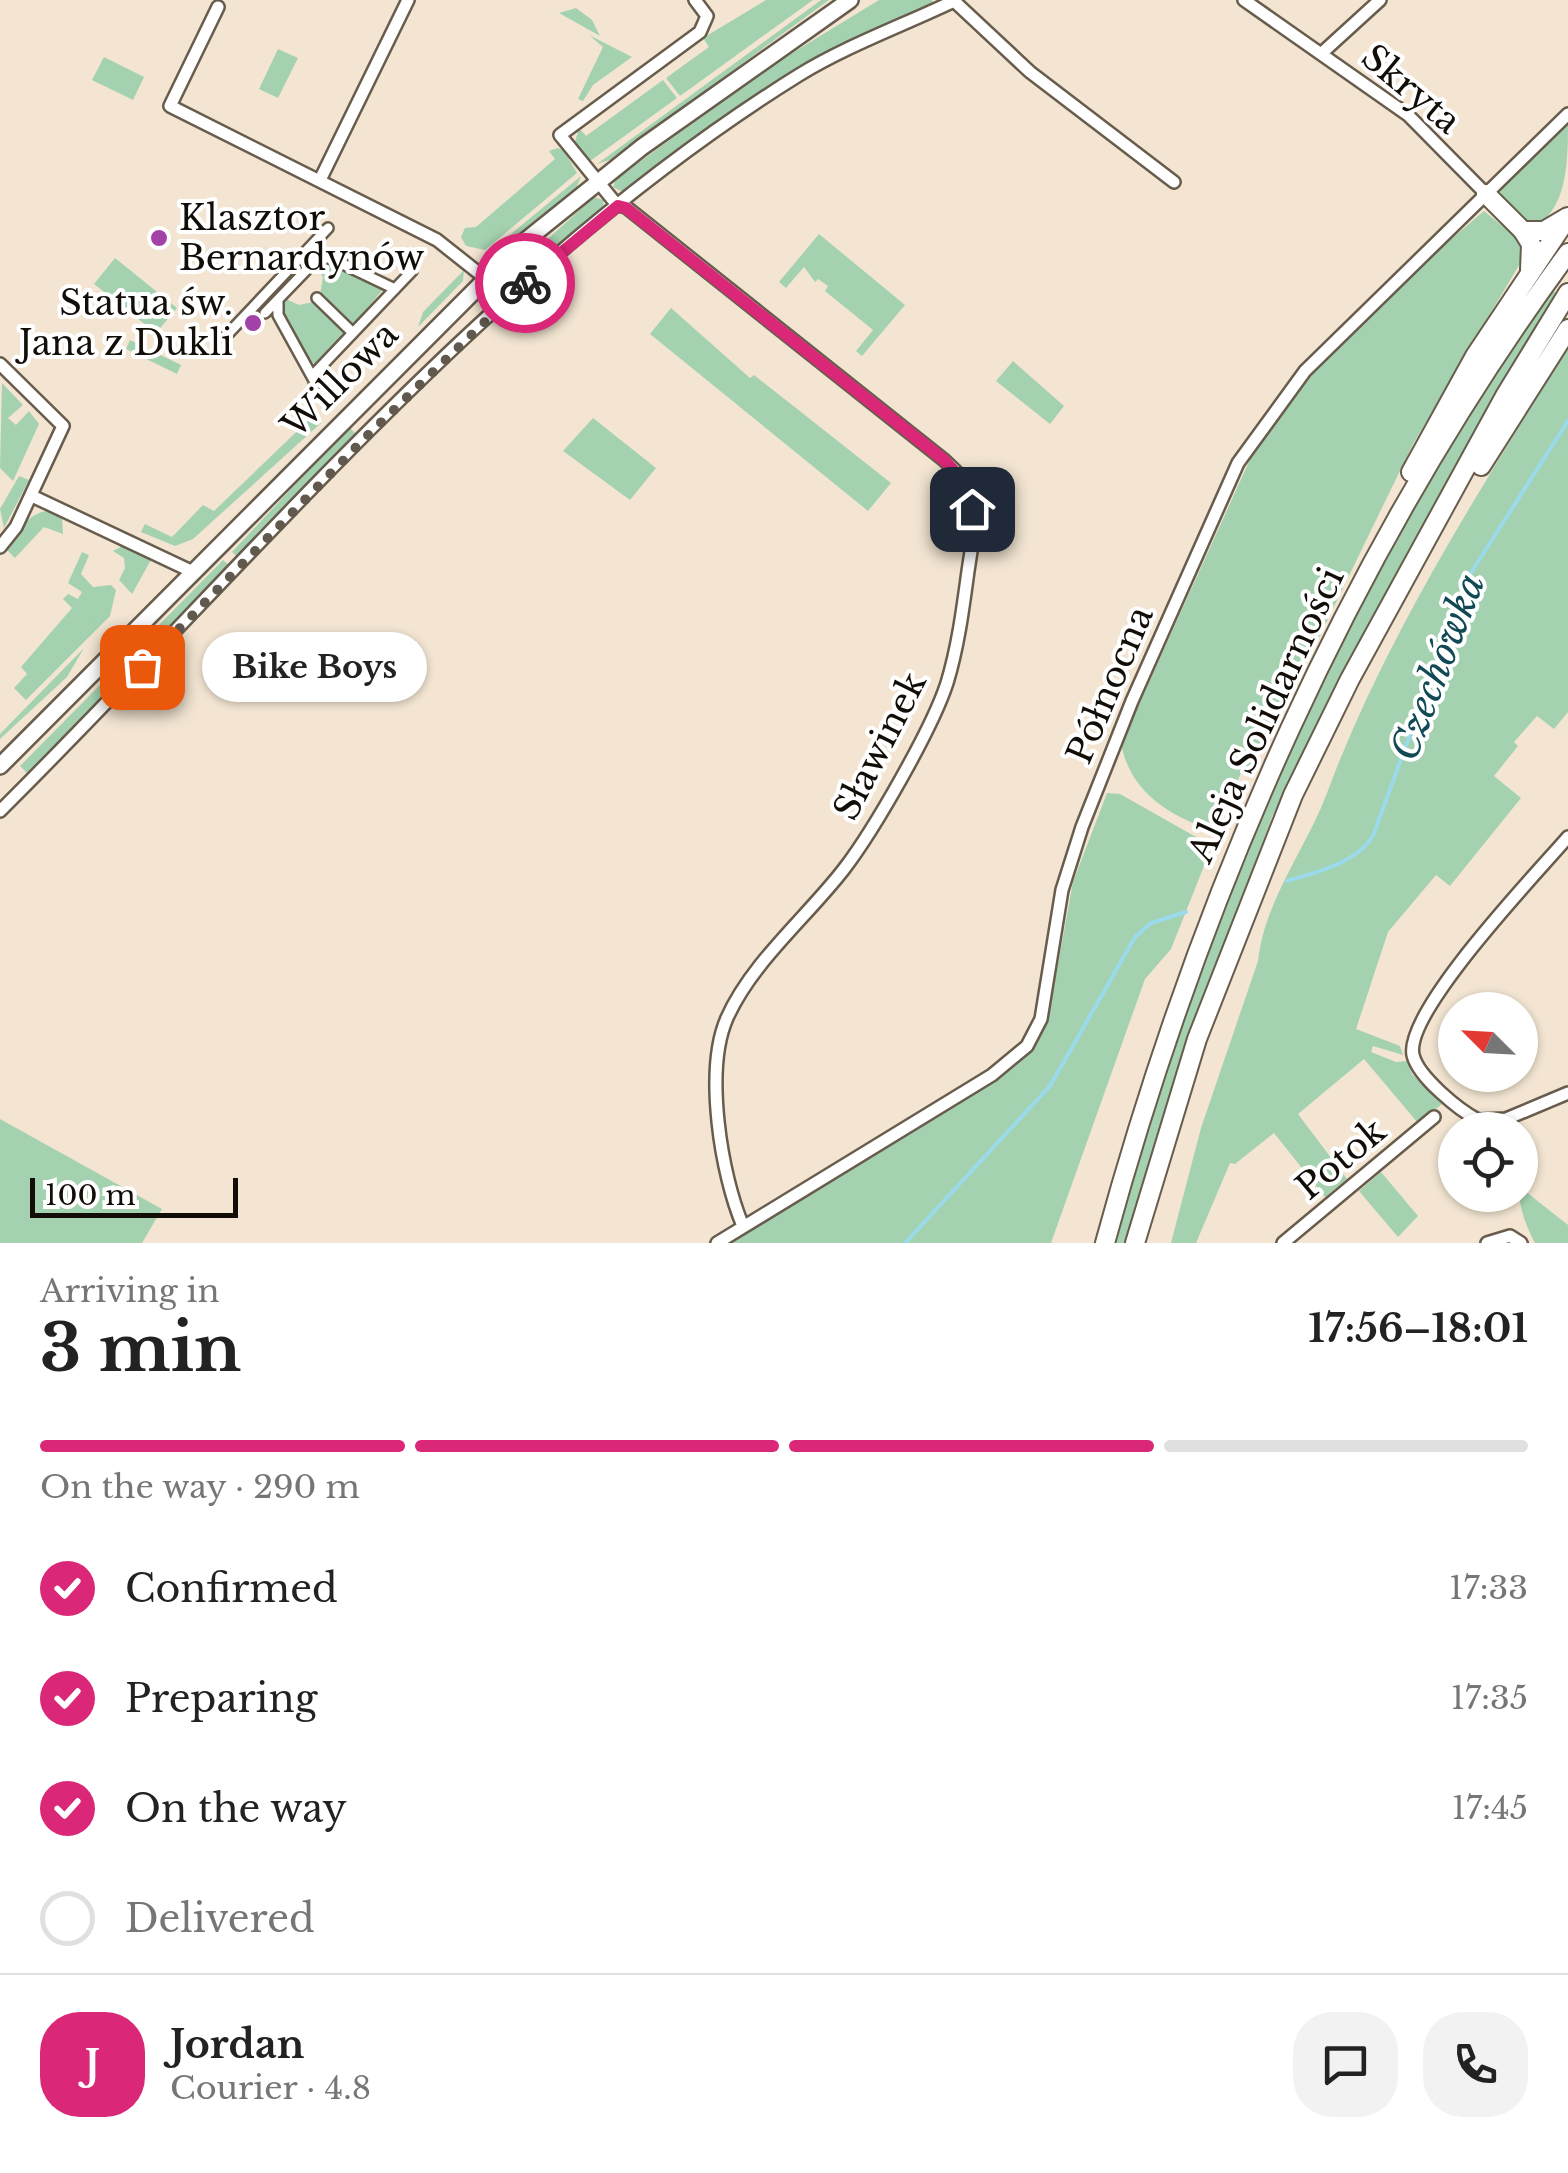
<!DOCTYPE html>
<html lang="en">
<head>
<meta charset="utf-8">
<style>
	:root { --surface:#fff; --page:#f2f2f2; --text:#222; --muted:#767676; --line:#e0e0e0; --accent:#db2777 }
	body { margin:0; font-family:"Libre Baskerville",serif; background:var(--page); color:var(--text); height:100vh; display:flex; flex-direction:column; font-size:38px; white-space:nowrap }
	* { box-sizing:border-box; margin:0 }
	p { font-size:32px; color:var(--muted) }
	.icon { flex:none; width:55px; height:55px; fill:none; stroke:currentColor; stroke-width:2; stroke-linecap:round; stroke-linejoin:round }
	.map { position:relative; height:1243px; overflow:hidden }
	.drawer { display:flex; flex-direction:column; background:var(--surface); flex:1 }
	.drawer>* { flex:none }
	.needle { width:65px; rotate:294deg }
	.buttons { position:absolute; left:1438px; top:992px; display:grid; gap:20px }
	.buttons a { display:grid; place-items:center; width:100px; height:100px; border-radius:50%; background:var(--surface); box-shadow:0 2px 8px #0004; font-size:50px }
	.scale { position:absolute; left:30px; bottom:25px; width:208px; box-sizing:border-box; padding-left:10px; border:5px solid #120e07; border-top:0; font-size:28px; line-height:35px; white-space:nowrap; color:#120e07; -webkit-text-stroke:8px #fff; paint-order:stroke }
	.pin { position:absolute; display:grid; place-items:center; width:85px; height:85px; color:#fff; margin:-42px; border-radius:20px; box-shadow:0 5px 15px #0006 }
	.courier { position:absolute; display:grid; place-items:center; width:100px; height:100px; margin:-50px; border:8px solid #db2777; border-radius:50%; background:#fff; color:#222; box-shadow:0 2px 12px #0007 }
	.bubble { position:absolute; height:70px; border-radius:35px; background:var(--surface); box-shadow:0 2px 8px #0004; font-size:32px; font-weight:700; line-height:70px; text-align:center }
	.head em { font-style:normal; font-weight:700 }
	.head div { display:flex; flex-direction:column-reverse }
	.head { display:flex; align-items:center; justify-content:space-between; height:170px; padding:0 40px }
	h1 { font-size:65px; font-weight:700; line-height:75px }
	.bar { display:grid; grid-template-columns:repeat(4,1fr); gap:15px 10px; align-content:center; height:120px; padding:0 40px }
	.bar i { height:12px; border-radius:8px; background:var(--line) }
	.bar .selected { background:var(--accent) }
	.bar p { grid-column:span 4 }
	.line { display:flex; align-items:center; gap:25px; padding:0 40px; border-top:2px solid var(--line) }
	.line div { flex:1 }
	.round { display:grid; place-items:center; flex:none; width:105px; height:105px; border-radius:40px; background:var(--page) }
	ol { padding:0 40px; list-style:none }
	li { display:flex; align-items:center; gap:30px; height:110px }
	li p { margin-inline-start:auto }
	li .icon { padding:10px; border-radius:50%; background:var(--accent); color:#fff; stroke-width:4 }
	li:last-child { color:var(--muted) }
	li i { width:55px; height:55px; border:5px solid var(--line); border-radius:50% }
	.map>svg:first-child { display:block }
</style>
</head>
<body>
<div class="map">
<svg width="1568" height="1243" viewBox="0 0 1568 1243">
	<rect width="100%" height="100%" fill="#f3e5d2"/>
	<path fill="#a4d2b0" d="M 766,0 L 813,0 L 680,96 L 666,78 L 709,47 L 703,38 Z
		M 821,0 L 829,0 L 612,159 L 597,164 Z
		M 879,0 L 932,0 L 934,4 L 855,38 L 779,80 L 625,193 L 613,187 L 616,179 L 776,63 Z
		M 576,8 L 592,20 L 600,36 L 559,13 Z
		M 589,35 L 632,57 L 593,85 L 583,101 L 578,99 L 603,47 Z
		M 278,49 L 298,58 L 278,98 L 259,89 Z
		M 104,57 L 144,77 L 133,100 L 92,80 Z
		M 663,80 L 677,98 L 590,161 L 575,142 L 579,128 L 586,136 Z
		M 1568,121 C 1568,161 1568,213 1531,227 L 1500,198 L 1501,188 Z
		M 558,148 L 564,151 L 577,173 L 485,250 L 466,246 L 461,237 L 465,228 L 476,227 L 555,159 L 549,151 Z
		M 581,176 L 576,189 L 500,248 L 505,239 Z
		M 594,197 L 603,200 L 604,210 L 519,280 L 517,267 Z
		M 1484,211 L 1523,243 L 1522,260 L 1413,444 L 1274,730 L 1246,775 L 1241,773 L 1215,831 C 1169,816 1131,793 1121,744 L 1257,444 L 1319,366 L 1428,259 Z
		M 819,234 L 905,305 L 862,356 L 856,351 L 873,330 L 825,291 L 828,286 L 818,279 L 815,282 L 804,267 L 786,288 L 779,282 Z
		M 115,258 L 177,308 L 156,333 L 94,284 Z
		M 323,262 L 383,289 L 353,326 L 320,294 L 323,277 L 316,267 Z
		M 464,270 L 463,281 L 418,327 L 423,312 Z
		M 1551,290 L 1558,294 L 1370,625 L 1272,817 L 1166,1104 L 1126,1243 L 1112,1243 C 1131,1180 1147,1116 1168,1054 C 1259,784 1390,525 1551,290 Z
		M 286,299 L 299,305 L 313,302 L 346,334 L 316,364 L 308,361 L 282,313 Z
		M 671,308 L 750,378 L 754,375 L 891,483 L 868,511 L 650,334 Z
		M 130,340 L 181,365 L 177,374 L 126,349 Z
		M 1568,348 L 1568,712 L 1554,729 L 1537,716 L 1514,742 L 1518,746 L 1494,776 L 1521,798 L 1450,886 L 1436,875 L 1388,932 L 1356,1029 L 1400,1046 L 1403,1055 L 1373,1046 L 1371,1052 L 1396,1062 L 1407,1061 L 1412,1074 L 1442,1104 L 1418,1123 L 1364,1059 L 1298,1114 L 1347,1179 L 1325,1197 L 1274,1133 L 1235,1164 L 1230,1163 L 1196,1243 L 1171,1243 L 1201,1128 L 1258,961 C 1265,899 1306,849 1327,793 C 1384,639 1479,491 1568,348 Z
		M 1013,361 L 1064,406 L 1050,424 L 996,381 Z
		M 2,383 L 23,405 L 8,418 L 16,425 L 29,411 L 39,424 L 13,481 L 0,468 Z
		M 314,415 L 321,423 L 193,539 L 175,546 L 141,532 L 145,524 L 172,537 L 203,505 L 214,511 Z
		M 593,418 L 656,468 L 630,500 L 563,451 Z
		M 349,427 L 358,436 L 239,558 L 232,552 Z
		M 19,476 L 29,480 L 4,528 L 0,509 Z
		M 48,511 L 62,519 L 63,534 L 44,527 L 15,558 L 7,550 C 19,533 26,513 48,511 Z
		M 124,545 L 152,558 L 132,594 L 119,580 L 125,568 L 124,558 L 113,551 Z
		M 82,552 L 89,555 L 81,574 L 93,587 L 111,585 L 116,590 L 110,616 L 26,700 L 14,688 L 27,674 L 21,667 L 72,608 L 63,599 L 68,594 L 78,599 L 82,592 L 68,583 Z
		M 223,560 L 231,567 L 28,774 L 20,766 Z
		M 84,648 L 67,677 L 0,739 L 0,734 Z
		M 1107,793 L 1120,794 L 1212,846 L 1171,949 L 1145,979 L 1051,1243 L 721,1243 L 983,1086 C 1010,1068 1032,1052 1047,1024 L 1073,882 Z
		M 0,1119 L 162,1209 L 142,1243 L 0,1243 Z
		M 1381,1172 L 1418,1216 L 1398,1237 L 1359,1191 Z
		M 1520,1187 L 1568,1225 L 1568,1243 L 1535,1243 C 1526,1227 1517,1202 1520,1187 Z"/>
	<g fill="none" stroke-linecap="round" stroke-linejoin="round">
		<path stroke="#9adaeb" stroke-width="4" d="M 1287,881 C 1317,872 1355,864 1373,836 L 1467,579 L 1568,421
			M 905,1243 L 1050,1086 L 1135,937 L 1151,923 L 1186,912"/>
		<g stroke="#685c4c" stroke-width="14">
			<path id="pedestrian" d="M 317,298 L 353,333
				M 278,301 L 278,315 L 315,382 L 312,392
				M 265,313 L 318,258 L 330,258 L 395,289
				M 225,337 L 328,228
				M 312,376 L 412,271"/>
		</g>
		<g stroke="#685c4c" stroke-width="16">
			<path id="minor" d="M 695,0 L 707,16 L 700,32 L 560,135 L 617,205 L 626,207 L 944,460 C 952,468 965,478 969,488 C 978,512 972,546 968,571 C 963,608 958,647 947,683 C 932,729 874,830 844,869 C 807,917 752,962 727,1018 C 704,1070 721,1175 743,1226
				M 1244,0 L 1408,115 L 1486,194
				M 954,1 L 1030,72 L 1174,182
				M 218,7 L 170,106 L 437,240 L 485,278
				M 1323,52 L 1380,0
				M 320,180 L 408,0
				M 0,364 L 63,426 L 16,527 L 0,547
				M 32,496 L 193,572
				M 0,811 C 255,558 490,267 799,75 C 848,45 904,25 956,0
				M 1568,837 C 1536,874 1404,1012 1413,1055 C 1418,1077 1459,1110 1478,1120 L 1506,1119 L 1568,1093
				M 717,1243 L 992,1075 L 1027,1046 L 1041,1019 L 1062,890 L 1082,827 L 1132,701 L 1238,463 L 1305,371 L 1568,114
				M 1283,1243 L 1434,1117
				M 1487,1243 L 1510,1236 L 1521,1243"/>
		</g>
		<g stroke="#685c4c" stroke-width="20">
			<path id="tertiary" d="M 0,766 L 520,245 L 642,147 L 850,0"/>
		</g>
		<g stroke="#685c4c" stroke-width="22">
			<path id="secondary" d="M 1486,194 L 1523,231 L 1544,231 L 1566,218"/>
		</g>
		<g stroke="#685c4c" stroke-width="22">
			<path id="primary" d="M 1523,231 L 1531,244 L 1530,270
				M 1481,466 L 1568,329
				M 1411,472 L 1475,356 L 1568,217
				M 1105,1243 C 1201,891 1351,548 1568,253
				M 1135,1243 L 1197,1039 L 1293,795 L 1350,679 L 1505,396 L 1568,293"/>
		</g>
		<use href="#pedestrian" stroke="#fff" stroke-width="9"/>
		<use href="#minor" stroke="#fff" stroke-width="11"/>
		<use href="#tertiary" stroke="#fff" stroke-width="15"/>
		<use href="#secondary" stroke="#fff" stroke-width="18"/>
		<use href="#primary" stroke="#fff" stroke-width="18"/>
	</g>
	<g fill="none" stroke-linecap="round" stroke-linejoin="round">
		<path stroke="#61594e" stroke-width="10" stroke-dasharray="0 18" d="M 142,667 L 368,435 L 525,283"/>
		<path stroke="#db2777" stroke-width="12" d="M 525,283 L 618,206 L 626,208 L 944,460 L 968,486 L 972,509"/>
	</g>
	<g fill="#a241a8" stroke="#fff" stroke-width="4">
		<circle cx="159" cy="238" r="10"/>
		<circle cx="253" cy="323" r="10"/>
	</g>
	<g text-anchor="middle" stroke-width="8" stroke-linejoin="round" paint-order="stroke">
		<g font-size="35" fill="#120e07" stroke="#fff">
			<text transform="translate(1411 89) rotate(40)" y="12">Skryta</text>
			<text transform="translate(340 380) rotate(-45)" y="12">Willowa</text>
			<text transform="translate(1110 685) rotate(-67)" y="12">Północna</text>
			<text transform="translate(1266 715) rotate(-65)" y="12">Aleja Solidarności</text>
			<text transform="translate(880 746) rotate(-63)" y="12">Sławinek</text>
			<text transform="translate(1341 1159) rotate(-40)" y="12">Potok</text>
		</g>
		<g font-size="35" fill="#120e07" stroke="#fff" text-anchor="start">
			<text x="179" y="230">Klasztor<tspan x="179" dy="40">Bernardynów</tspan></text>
			<text x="233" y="315" text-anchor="end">Statua św.<tspan x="233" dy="40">Jana z Dukli</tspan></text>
		</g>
		<g font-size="38" font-style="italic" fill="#114955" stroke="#fff">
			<text transform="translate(1438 667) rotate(-69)" y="13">Czechówka</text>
		</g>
	</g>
</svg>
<div class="buttons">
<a><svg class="needle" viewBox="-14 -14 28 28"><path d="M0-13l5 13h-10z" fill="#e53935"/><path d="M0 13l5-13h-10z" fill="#767676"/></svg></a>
<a><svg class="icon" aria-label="locate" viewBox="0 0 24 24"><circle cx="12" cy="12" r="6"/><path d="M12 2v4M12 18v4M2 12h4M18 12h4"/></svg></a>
</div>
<div class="scale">100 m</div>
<div class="pin" style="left:142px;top:667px;background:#ea580c"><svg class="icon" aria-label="bag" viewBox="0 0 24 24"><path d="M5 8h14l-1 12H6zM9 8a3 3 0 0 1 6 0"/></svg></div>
<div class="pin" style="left:972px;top:509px;background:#1f2937"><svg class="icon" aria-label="home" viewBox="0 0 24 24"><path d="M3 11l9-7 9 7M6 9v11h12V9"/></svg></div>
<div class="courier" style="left:525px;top:283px"><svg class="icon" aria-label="bike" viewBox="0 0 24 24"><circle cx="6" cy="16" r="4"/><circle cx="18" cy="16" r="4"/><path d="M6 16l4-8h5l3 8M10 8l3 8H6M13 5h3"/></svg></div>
<div class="bubble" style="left:202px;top:632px;width:225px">Bike Boys</div>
</div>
<section class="drawer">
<div class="head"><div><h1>3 min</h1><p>Arriving in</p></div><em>17:56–18:01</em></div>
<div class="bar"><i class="selected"></i><i class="selected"></i><i class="selected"></i><i></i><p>On the way · 290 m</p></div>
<ol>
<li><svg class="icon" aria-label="check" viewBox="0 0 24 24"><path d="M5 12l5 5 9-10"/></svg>Confirmed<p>17:33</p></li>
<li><svg class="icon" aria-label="check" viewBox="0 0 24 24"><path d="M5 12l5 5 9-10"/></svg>Preparing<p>17:35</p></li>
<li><svg class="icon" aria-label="check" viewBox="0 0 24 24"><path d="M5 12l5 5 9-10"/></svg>On the way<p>17:45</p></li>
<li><i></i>Delivered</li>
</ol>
<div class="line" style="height:180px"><b class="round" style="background:var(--accent);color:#fff">J</b><div><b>Jordan</b><p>Courier · 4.8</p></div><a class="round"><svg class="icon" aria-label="chat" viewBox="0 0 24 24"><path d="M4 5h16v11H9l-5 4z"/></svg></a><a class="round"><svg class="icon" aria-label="phone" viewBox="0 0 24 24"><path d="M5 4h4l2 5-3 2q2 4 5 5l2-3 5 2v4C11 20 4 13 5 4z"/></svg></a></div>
</section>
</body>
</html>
